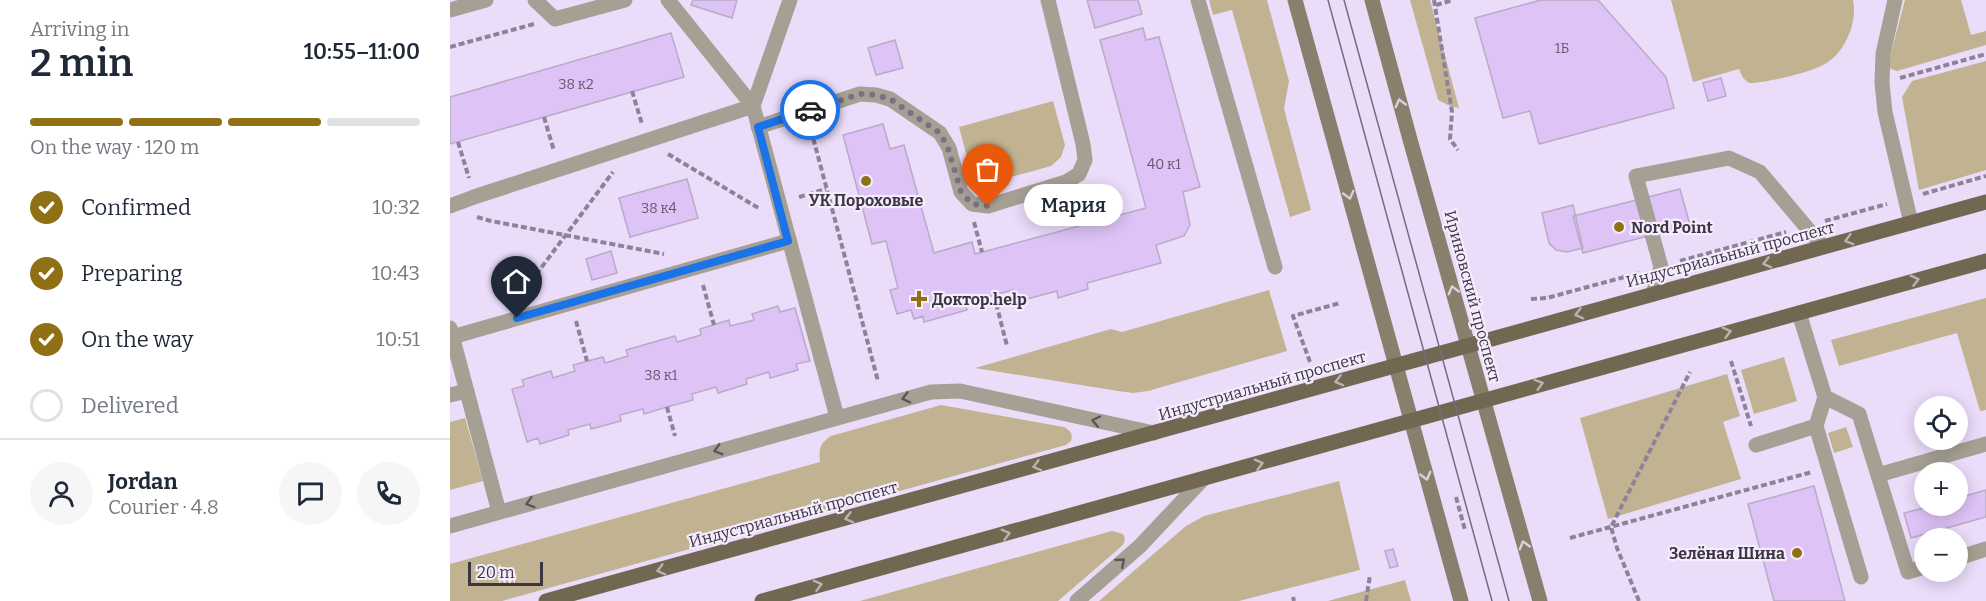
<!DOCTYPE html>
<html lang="en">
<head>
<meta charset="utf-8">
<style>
	:root { --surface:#fff; --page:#f6f6f7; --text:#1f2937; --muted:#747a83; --line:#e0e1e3; --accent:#907015 }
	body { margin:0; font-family:Bitter,serif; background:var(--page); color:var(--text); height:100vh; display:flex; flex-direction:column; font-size:22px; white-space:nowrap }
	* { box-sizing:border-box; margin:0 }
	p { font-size:20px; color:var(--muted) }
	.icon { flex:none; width:33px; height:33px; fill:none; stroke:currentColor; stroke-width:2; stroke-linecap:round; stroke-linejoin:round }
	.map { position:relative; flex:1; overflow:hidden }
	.side { display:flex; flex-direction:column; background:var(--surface); width:450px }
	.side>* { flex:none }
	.fabs { position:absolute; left:1464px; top:396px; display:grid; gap:12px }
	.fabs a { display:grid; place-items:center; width:54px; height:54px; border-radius:50%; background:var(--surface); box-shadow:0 3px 15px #0003; font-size:30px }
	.scale { position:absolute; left:18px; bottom:15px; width:75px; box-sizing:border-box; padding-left:6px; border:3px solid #3c3642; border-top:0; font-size:16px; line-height:21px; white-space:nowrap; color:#3c3642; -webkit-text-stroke:4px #f5ecfe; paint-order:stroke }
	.pin { position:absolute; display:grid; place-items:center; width:51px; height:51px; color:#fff; margin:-62px -26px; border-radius:50% 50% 50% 0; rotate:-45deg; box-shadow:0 0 6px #0007 }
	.pin .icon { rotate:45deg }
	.courier { position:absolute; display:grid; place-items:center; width:60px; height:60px; margin:-30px; border:4px solid #1a73e8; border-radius:50%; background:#fff; color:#222; box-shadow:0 2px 8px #0007 }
	.bubble { position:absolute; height:42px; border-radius:21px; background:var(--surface); box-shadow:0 3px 15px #0003; font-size:20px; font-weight:600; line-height:42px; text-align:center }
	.summary em { font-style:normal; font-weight:600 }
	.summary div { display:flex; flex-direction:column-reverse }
	.summary { display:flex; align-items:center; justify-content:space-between; height:102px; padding:0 30px }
	h1 { font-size:39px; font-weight:600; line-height:45px }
	.bar { display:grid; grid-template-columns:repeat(4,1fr); gap:9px 6px; align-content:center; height:72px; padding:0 30px }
	.bar i { height:8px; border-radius:4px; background:var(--line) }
	.bar .selected { background:var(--accent) }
	.bar p { grid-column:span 4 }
	.line { display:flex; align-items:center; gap:15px; padding:0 30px; border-top:2px solid var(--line) }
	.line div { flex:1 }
	.round { display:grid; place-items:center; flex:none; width:63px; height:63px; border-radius:32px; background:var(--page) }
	ol { padding:0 30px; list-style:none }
	li { display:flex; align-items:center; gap:18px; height:66px }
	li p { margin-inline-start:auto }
	li .icon { padding:6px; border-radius:50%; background:var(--accent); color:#fff; stroke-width:4 }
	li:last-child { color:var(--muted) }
	li i { width:33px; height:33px; border:3px solid var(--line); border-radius:50% }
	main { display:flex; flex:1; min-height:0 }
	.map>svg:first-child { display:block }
</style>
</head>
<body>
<main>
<section class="side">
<div class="summary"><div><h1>2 min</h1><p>Arriving in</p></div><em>10:55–11:00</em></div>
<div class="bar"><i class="selected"></i><i class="selected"></i><i class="selected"></i><i></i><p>On the way · 120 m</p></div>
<ol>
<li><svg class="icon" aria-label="check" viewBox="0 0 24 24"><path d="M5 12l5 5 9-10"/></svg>Confirmed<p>10:32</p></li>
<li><svg class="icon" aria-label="check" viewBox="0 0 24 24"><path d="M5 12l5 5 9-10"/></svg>Preparing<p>10:43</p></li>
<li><svg class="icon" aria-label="check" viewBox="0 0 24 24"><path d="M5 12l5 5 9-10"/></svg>On the way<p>10:51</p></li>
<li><i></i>Delivered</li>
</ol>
<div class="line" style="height:108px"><a class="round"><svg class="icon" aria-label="person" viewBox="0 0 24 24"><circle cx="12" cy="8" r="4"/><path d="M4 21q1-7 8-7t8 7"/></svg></a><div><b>Jordan</b><p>Courier · 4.8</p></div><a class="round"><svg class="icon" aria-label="chat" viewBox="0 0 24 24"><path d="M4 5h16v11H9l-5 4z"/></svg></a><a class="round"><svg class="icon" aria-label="phone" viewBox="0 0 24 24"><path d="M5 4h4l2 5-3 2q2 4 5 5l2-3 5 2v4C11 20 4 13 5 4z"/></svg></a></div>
</section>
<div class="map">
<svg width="1536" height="601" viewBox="0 0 1536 601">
	<rect width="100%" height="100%" fill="#ebdcfa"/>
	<path fill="#c1b392" d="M 759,0 L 817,0 L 839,81 L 834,109 L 861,210 L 840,217 L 782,10 L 763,15 Z
		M 960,0 L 980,0 L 1009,108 L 1000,106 L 988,100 Z
		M 1221,0 L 1403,0 C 1408,23 1394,56 1371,66 C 1357,73 1315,83 1299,83 L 1293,78 L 1289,69 L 1243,82 Z
		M 1455,0 L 1511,0 L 1521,35 L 1536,31 L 1536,45 L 1447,71 L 1441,69 L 1438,64 Z
		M 1536,61 L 1536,170 L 1469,190 L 1452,97 L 1462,81 Z
		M 603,101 L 615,145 L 611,157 L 601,166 L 525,187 L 509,127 Z
		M 819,290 L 837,351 L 698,391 L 683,393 L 668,391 L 525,368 L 661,329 L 672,332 Z
		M 1536,298 L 1536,410 L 1530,411 L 1507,333 L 1389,366 L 1381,340 Z
		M 1334,357 L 1347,401 L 1304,414 L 1291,370 Z
		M 1277,374 L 1290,416 L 1273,422 L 1291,479 L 1158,519 L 1130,418 Z
		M 491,405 L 614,427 C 621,431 623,434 621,441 L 616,445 L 52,601 L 0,601 L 0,564 L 370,462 C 369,449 369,444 381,436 Z
		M 15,418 L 33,481 L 0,490 L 0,422 Z
		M 1396,427 L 1403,447 L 1384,453 L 1378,433 Z
		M 889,481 L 910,570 L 789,601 L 649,601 L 736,526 L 754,516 Z
		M 662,531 L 673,534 L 675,539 L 673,545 L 608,601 L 410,601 Z
		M 955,580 L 961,601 L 878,601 Z"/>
	<path fill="#ddc3f6" stroke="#b9abc7" stroke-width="1.5" d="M 243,0 L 287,0 L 282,18 L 241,5 Z
		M 637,0 L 688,0 L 692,14 L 645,28 Z
		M 1091,0 L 1148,0 L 1216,77 L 1224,108 L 1089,144 L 1080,111 L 1053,118 L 1025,18 Z
		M 693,28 L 696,40 L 709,37 L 750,187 L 733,192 L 740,225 L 734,236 L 706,245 L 711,263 L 637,283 L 638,289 L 608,298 L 607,291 L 566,302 L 563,290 L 515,303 L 517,310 L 474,322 L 473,316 L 464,319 L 461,310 L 447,314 L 440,290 L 448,288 L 436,241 L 422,244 L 393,135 L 433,124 L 440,149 L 454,145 L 484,253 L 522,242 L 525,254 L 696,208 L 650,40 Z
		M 221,33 L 234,77 L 0,144 L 0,97 Z
		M 445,40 L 453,68 L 426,75 L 418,48 Z
		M 1271,78 L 1276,96 L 1258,101 L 1253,83 Z
		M 237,179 L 248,218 L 180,237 L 169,198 Z
		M 1230,189 L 1240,225 L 1133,253 L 1123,216 Z
		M 1123,205 L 1133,248 L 1117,252 L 1106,250 L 1099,243 L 1092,213 Z
		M 161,251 L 167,273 L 142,280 L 136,259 Z
		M 328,306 L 330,312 L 345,308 L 360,361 L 346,364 L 348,370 L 320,378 L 319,372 L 296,379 L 297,384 L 268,393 L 266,387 L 242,394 L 243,400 L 217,407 L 194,414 L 193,409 L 170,415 L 171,421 L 141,429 L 140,424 L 118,430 L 119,435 L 90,444 L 88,438 L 77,442 L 62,389 L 74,386 L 72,380 L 101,371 L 103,378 L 125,371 L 123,365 L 153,357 L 155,363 L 178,356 L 176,350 L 225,336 L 227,342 L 251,335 L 250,329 L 279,320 L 280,326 L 304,320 L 302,314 Z
		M 1364,486 L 1395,601 L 1324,601 L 1298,504 Z
		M 1536,490 L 1536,517 L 1461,538 L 1454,513 L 1482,506 L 1508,506 L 1508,498 Z
		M 943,549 L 948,566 L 940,568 L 935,551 Z"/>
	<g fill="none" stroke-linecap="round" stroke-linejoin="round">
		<path stroke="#8d8398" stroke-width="4" stroke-dasharray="6 3" stroke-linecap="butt" d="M 984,0 L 1002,112 L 1000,139 L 1008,150
			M 986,5 L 1003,0
			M 0,47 L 84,24
			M 1450,78 L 1536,54
			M 182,91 L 192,124
			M 94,117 L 104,151
			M 361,130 L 428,381
			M 8,142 L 19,178
			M 218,154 L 310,209
			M 1473,194 L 1536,176
			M 349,197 L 376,189
			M 27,217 L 41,221 L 214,254
			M 1375,221 L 1437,204
			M 524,222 L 532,252
			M 1230,261 L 1336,232
			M 253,285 L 264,325
			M 544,295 L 557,346
			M 70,296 L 163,172
			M 1081,299 L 1097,298 L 1189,273
			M 126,321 L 137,361
			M 1281,361 L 1301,426
			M 860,362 L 843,316 L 890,303
			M 217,407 L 225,436
			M 1006,497 L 1015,530
			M 1120,538 L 1362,472
			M 843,597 L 844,601
			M 916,601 L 920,575
			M 1189,601 L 1167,548 L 1161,527 L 1240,372"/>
		<path stroke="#a6a094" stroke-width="15" d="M 85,0 L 105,19 L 175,0
			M 340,0 L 303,106 L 387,417
			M 748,0 L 825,267
			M 1445,0 L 1433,54 L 1432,83 L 1435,112 L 1461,223
			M 0,10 L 36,0
			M 308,127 L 410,94 L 426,95 L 440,99 L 490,133 L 499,148 L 511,192 L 522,204 L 538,206 L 616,182 L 629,174 L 635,160 L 633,144 L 598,0
			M 0,206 L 24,197 L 303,106 L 218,0
			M 1203,294 L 1211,267 L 1186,176 L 1279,158 L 1310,172 L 1373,247
			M 1349,313 L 1375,397 L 1366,426 L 1411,577
			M 0,328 L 49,512
			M 2,337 L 338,241
			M 0,395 L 17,391
			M 1375,397 L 1409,414 L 1458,572 L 1474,567
			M 1306,445 L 1366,426
			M 1428,475 L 1536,444
			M 1508,558 L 1536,549"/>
		<path stroke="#a6a094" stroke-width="15" d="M 0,526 L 481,392 L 510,391 L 704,433
			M 627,601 L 690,546 L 753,479"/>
		<path stroke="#88806d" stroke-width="15" d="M 845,0 L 1011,601
			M 922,0 L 961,143 L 1090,601"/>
		<path stroke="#726852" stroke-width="15" d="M 96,601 L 1536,202
			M 312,601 L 1536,261"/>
		<path stroke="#756c7d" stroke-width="1.5" d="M 878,0 L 1042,601
			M 894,0 L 1059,601"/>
	</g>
	<defs><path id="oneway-chevron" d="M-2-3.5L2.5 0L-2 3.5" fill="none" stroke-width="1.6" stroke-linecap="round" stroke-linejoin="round" transform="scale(1.5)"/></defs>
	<g stroke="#dad1da">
		<use href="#oneway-chevron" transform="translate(950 103) rotate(-105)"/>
		<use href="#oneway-chevron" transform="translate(899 195) rotate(75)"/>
		<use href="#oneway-chevron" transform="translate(1003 290) rotate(-105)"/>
		<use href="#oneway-chevron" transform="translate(976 476) rotate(75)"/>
		<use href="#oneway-chevron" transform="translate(1074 545) rotate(-106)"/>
	</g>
	<g stroke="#bab1b1">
		<use href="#oneway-chevron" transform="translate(1399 240) rotate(164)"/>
		<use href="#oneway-chevron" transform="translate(1317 263) rotate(165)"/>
		<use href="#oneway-chevron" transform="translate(1465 280) rotate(-15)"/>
		<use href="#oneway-chevron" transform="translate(1129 314) rotate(165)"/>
		<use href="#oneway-chevron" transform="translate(1277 332) rotate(-15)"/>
		<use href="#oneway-chevron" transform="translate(889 381) rotate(166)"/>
		<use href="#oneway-chevron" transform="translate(1089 384) rotate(-16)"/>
		<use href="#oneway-chevron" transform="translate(809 464) rotate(-15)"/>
		<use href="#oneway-chevron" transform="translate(587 466) rotate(165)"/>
		<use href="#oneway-chevron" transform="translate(399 518) rotate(165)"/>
		<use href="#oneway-chevron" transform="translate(556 534) rotate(-15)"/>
		<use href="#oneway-chevron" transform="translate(211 570) rotate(165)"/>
		<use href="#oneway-chevron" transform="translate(368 585) rotate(-15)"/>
	</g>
	<g stroke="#5c565b">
		<use href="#oneway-chevron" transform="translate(456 398) rotate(165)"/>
		<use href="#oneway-chevron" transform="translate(646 421) rotate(-168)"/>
		<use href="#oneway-chevron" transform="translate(268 450) rotate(164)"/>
		<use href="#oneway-chevron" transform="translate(80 503) rotate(164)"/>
		<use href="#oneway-chevron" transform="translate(671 562) rotate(-41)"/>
	</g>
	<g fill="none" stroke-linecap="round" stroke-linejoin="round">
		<path stroke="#797082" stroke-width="6" stroke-dasharray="0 10.8" d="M 360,110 L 410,94 L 426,95 L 440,99 L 490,133 L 498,148 L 511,192 L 522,204 L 538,206"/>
		<path stroke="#1a73e8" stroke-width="8" d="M 67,318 L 338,241 L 308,127 L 360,110"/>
	</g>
	<g fill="#907015" stroke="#f5ecfe" stroke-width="2">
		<circle cx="416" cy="181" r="6"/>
		<circle cx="1169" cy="227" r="6"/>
		<path d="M466 290h6v6h6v6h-6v6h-6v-6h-6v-6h6z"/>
		<circle cx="1347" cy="553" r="6"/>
	</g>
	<g text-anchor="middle" stroke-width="4.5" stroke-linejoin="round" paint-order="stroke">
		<g font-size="14" fill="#64596f">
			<text x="1112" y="53">1Б</text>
			<text x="126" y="89">38 к2</text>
			<text x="714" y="169">40 к1</text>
			<text x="209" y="213">38 к4</text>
			<text x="211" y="380">38 к1</text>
		</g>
		<g font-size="16" font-weight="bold" fill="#3c3642" stroke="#f5ecfe" text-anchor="start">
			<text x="416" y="206" text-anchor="middle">УК Пороховые</text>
			<text x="1181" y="233">Nord Point</text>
			<text x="482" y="305">Доктор.help</text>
			<text x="1335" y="559" text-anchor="end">Зелёная Шина</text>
		</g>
		<g font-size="16" fill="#3c3642" stroke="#f5ecfe">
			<text transform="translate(1280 254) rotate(-15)" y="6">Индустриальный проспект</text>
			<text transform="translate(1023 296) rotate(75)" y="6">Ириновский проспект</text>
			<text transform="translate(812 385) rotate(-16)" y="6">Индустриальный проспект</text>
			<text transform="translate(343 514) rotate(-15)" y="6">Индустриальный проспект</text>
		</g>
	</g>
</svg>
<div class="fabs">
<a><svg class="icon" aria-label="locate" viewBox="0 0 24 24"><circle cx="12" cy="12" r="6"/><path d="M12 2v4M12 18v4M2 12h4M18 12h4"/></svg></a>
<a>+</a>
<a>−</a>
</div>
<div class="scale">20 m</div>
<div class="pin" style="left:538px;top:206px;background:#ea580c"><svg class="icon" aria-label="bag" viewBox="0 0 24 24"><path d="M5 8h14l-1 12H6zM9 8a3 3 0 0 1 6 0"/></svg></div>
<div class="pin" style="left:67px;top:318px;background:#1f2937"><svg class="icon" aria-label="home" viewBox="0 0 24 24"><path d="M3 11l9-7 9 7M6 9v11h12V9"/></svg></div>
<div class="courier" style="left:360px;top:110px"><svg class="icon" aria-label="car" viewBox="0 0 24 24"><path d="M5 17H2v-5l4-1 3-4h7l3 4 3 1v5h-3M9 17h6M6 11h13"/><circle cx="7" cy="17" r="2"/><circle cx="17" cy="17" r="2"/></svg></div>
<div class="bubble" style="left:574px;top:184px;width:99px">Мария</div>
</div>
</main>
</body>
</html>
